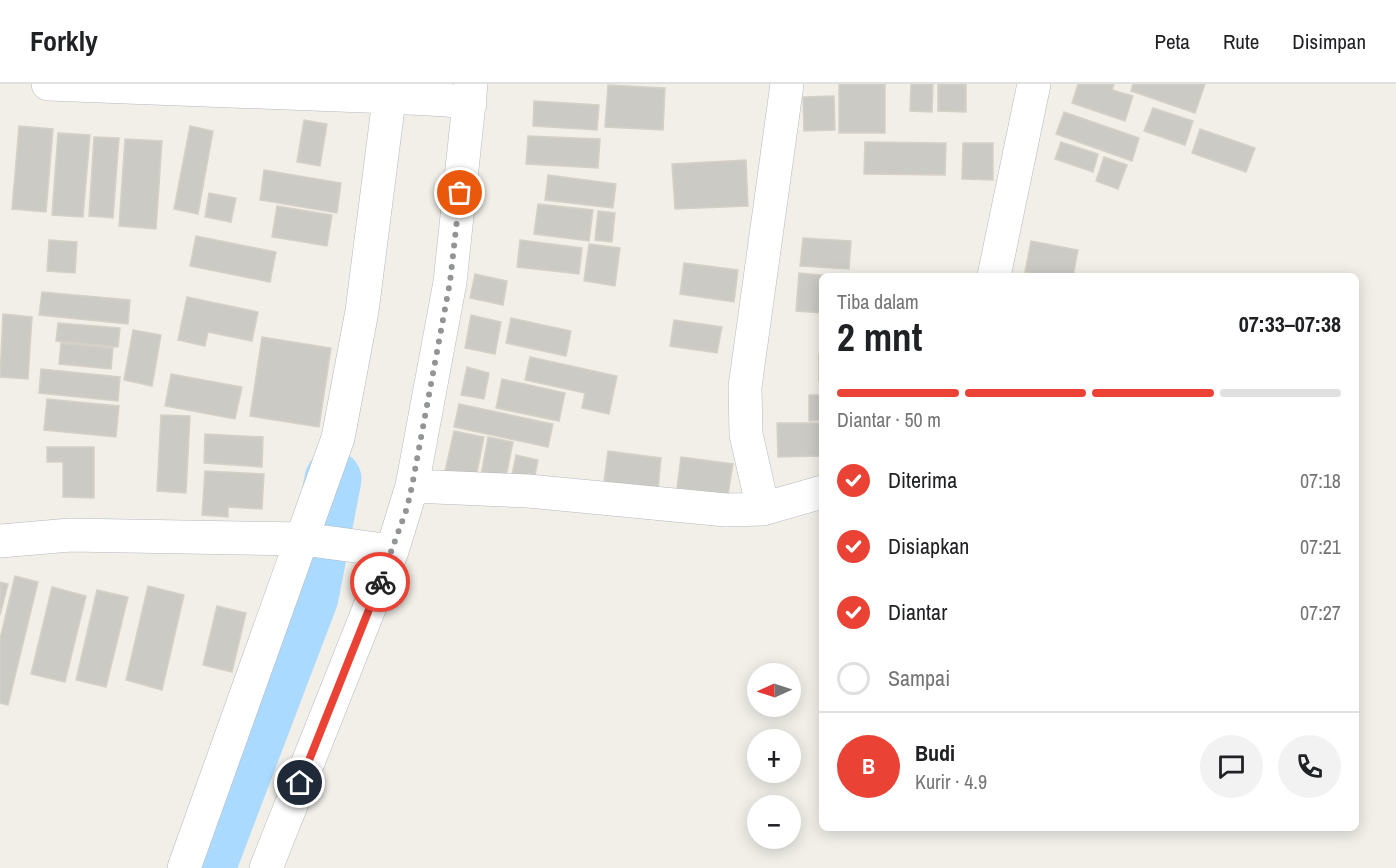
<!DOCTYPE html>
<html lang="id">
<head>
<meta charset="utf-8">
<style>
	:root { --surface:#fff; --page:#f2f2f2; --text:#202124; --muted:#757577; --line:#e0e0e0; --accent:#ea4335 }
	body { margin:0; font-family:"Archivo Narrow",sans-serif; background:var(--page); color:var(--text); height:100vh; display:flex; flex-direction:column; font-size:22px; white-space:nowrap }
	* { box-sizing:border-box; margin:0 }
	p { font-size:20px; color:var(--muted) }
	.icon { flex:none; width:33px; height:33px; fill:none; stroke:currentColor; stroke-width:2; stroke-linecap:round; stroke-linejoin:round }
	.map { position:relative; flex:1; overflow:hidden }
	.sheet { position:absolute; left:819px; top:189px; width:540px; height:558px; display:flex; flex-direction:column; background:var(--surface); border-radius:9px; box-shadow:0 3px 15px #0003 }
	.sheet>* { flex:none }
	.needle { width:39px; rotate:267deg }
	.buttons { position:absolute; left:747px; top:579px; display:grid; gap:12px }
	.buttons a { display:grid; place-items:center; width:54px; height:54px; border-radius:50%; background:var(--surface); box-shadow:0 3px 15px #0003; font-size:30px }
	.pin { position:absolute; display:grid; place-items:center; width:51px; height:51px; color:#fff; margin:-26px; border:3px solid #fff; border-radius:50%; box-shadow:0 2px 6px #0007 }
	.courier { position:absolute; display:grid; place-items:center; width:60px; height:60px; margin:-30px; border:4px solid #ea4335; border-radius:50%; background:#fff; color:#222; box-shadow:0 2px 8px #0007 }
	.overview em { font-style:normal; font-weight:700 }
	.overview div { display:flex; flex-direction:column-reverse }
	.overview { display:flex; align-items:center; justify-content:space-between; height:102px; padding:0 18px }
	h1 { font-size:39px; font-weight:700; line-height:45px }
	.bar { display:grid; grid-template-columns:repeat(4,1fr); gap:9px 6px; align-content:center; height:72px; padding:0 18px }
	.bar i { height:8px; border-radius:4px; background:var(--line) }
	.bar .current { background:var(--accent) }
	.bar p { grid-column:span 4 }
	.line { display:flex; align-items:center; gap:15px; padding:0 18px; border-top:2px solid var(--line) }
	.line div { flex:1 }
	.round { display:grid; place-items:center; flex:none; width:63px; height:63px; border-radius:32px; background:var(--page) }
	ol { padding:0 18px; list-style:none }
	li { display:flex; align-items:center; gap:18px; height:66px }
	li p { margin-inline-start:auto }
	li .icon { padding:6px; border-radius:50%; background:var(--accent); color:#fff; stroke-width:4 }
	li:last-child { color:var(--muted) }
	li i { width:33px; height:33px; border:3px solid var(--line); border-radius:50% }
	header { display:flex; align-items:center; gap:36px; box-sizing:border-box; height:84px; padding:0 30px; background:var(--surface); border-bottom:2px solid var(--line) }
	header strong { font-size:28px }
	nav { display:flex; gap:33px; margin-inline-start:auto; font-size:21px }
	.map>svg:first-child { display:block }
</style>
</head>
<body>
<header>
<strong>Forkly</strong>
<nav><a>Peta</a><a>Rute</a><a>Disimpan</a></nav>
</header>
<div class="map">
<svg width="1396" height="784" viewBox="0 0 1396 784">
	<rect width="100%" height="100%" fill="#f1efe8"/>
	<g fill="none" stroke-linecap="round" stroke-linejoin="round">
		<path stroke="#aadaff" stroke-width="57" d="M 207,784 L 310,513 L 333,395"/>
	</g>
	<path fill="#cccac5" stroke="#d6d1c6" stroke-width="1.5" d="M 839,0 L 885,0 L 885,49 L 839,49 Z
		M 911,0 L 933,0 L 932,28 L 910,27 Z
		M 938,0 L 966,0 L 966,28 L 938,27 Z
		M 1078,0 L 1114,0 L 1112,6 L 1133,12 L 1125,37 L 1072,19 Z
		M 1133,0 L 1205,0 L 1195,29 L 1131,7 Z
		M 608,1 L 665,4 L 663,46 L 605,43 Z
		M 834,12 L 835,46 L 804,47 L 803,13 Z
		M 534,17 L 599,21 L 597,46 L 533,42 Z
		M 1153,24 L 1193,37 L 1185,61 L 1144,47 Z
		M 1064,28 L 1139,54 L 1132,77 L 1056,50 Z
		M 304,36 L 327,40 L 320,82 L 297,78 Z
		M 19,42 L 53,45 L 46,128 L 12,125 Z
		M 190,42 L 213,47 L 198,130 L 174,125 Z
		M 1200,45 L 1255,64 L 1246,88 L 1192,69 Z
		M 58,49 L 90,51 L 83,133 L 52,131 Z
		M 528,52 L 600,55 L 598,84 L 526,80 Z
		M 94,53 L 119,54 L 113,134 L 89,132 Z
		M 125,55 L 162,57 L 156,145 L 119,142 Z
		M 865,58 L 946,59 L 945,91 L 864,90 Z
		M 1061,58 L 1098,70 L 1093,88 L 1055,75 Z
		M 963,59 L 993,59 L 993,96 L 962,95 Z
		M 1104,73 L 1127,81 L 1118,105 L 1096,97 Z
		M 746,76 L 748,122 L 675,125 L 672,80 Z
		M 264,86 L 341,99 L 337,129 L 260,116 Z
		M 548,91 L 616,100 L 613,124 L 545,116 Z
		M 209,109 L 236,114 L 231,138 L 205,133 Z
		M 538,120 L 593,126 L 589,157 L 534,150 Z
		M 277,122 L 332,131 L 327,162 L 272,153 Z
		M 598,127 L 615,129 L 612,158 L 595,156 Z
		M 196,152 L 276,168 L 270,198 L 190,182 Z
		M 803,154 L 851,157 L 849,185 L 800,182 Z
		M 49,156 L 77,158 L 75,189 L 47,187 Z
		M 520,156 L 582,164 L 579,190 L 517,183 Z
		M 1031,157 L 1078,166 L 1073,192 L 1045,192 L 1025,188 Z
		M 589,160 L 620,164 L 615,202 L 584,197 Z
		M 684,179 L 738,186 L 734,218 L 680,210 Z
		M 799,189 L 832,192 L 822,192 L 822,229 L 796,227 Z
		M 475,190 L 507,197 L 503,221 L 470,214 Z
		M 42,208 L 130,216 L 128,240 L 39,231 Z
		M 187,213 L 258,228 L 252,257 L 208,248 L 205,262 L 178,256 Z
		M 3,230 L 32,233 L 28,295 L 0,293 Z
		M 471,231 L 501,238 L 495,270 L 465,264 Z
		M 511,234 L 571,247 L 566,272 L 506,259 Z
		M 674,236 L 722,243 L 717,269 L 670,262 Z
		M 58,239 L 120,244 L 118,263 L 56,257 Z
		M 133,246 L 161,251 L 152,302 L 124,296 Z
		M 262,253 L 331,264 L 319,343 L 250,332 Z
		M 61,259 L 113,264 L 111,285 L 59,280 Z
		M 819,270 L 822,270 L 822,297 L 819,297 Z
		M 530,273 L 617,292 L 609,330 L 582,324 L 585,309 L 525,296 Z
		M 467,283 L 489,289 L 484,315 L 461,311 Z
		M 41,285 L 120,293 L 118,317 L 39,309 Z
		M 171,290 L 242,303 L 235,335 L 165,322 Z
		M 502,295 L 565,309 L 559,337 L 496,324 Z
		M 809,311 L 822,311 L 822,336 L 809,337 Z
		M 47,315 L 119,322 L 116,353 L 44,346 Z
		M 459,320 L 553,340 L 548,363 L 454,343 Z
		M 161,331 L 190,332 L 186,409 L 157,407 Z
		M 777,339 L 822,339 L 822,372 L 778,373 Z
		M 454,347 L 484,353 L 475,398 L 444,392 Z
		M 205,350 L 263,353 L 262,383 L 204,379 Z
		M 488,353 L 513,358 L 504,403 L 480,397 Z
		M 47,363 L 94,363 L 94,414 L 63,413 L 63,378 L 47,378 Z
		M 608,367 L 661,374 L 658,405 L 604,398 Z
		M 516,371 L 538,376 L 533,401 L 511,396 Z
		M 681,373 L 733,380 L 728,411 L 677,404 Z
		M 205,387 L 264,390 L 262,425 L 228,423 L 228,433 L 202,431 Z
		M 15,492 L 38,498 L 8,621 L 0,619 L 0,555 Z
		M 0,498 L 8,500 L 0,531 Z
		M 148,502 L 184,511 L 162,606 L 126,596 Z
		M 52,503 L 86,512 L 65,598 L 31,590 Z
		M 97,506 L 128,513 L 106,603 L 76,596 Z
		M 217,522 L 246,529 L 232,588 L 203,581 Z"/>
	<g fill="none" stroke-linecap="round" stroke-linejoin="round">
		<g stroke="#b5b8bc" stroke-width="34">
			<path id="minor" d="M 48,0 L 390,13 L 447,16 L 470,20
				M 994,192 L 1034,0
				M 412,402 L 528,407 L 726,426 L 763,425 L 822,408
				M 763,425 L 746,350 L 745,303 L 787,0
				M 0,457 L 70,451 L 303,455 L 392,467
				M 184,784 L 338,354 L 362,227 L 391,0
				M 266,784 L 392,467 L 412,402 L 450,198 L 471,0"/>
		</g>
		<use href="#minor" stroke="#fff" stroke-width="33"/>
	</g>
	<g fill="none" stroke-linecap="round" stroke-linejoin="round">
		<path stroke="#929495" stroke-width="6" stroke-dasharray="0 10.8" d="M 380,498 L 407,424 L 412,402 L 450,198 L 460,109"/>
		<path stroke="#ea4335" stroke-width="8" d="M 300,699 L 380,498"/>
	</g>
</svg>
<div class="buttons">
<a><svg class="needle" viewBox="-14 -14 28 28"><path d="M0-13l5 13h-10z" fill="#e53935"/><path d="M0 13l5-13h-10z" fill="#757577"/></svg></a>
<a>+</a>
<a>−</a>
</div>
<div class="pin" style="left:460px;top:109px;background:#ea580c"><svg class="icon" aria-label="bag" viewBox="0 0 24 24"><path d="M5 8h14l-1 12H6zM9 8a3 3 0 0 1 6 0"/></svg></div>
<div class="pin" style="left:300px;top:699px;background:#1f2937"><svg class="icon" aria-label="home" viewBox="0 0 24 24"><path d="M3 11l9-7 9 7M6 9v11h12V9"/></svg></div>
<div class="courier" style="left:380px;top:498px"><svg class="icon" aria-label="bike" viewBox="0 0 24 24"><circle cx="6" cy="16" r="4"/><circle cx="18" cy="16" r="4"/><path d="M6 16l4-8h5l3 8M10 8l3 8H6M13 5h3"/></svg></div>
<section class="sheet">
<div class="overview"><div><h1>2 mnt</h1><p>Tiba dalam</p></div><em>07:33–07:38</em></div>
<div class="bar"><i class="current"></i><i class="current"></i><i class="current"></i><i></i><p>Diantar · 50 m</p></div>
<ol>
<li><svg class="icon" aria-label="check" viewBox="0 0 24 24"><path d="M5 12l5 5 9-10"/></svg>Diterima<p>07:18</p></li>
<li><svg class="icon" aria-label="check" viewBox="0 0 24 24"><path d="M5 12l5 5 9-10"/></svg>Disiapkan<p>07:21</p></li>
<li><svg class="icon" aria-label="check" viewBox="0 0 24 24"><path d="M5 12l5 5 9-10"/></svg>Diantar<p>07:27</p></li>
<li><i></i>Sampai</li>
</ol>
<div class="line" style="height:108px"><b class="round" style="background:var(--accent);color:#fff">B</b><div><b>Budi</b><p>Kurir · 4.9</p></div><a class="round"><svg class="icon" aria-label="chat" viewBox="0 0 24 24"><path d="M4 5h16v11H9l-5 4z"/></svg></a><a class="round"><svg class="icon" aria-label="phone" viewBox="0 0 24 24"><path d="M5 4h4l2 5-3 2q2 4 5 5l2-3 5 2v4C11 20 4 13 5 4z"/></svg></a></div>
</section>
</div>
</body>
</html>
